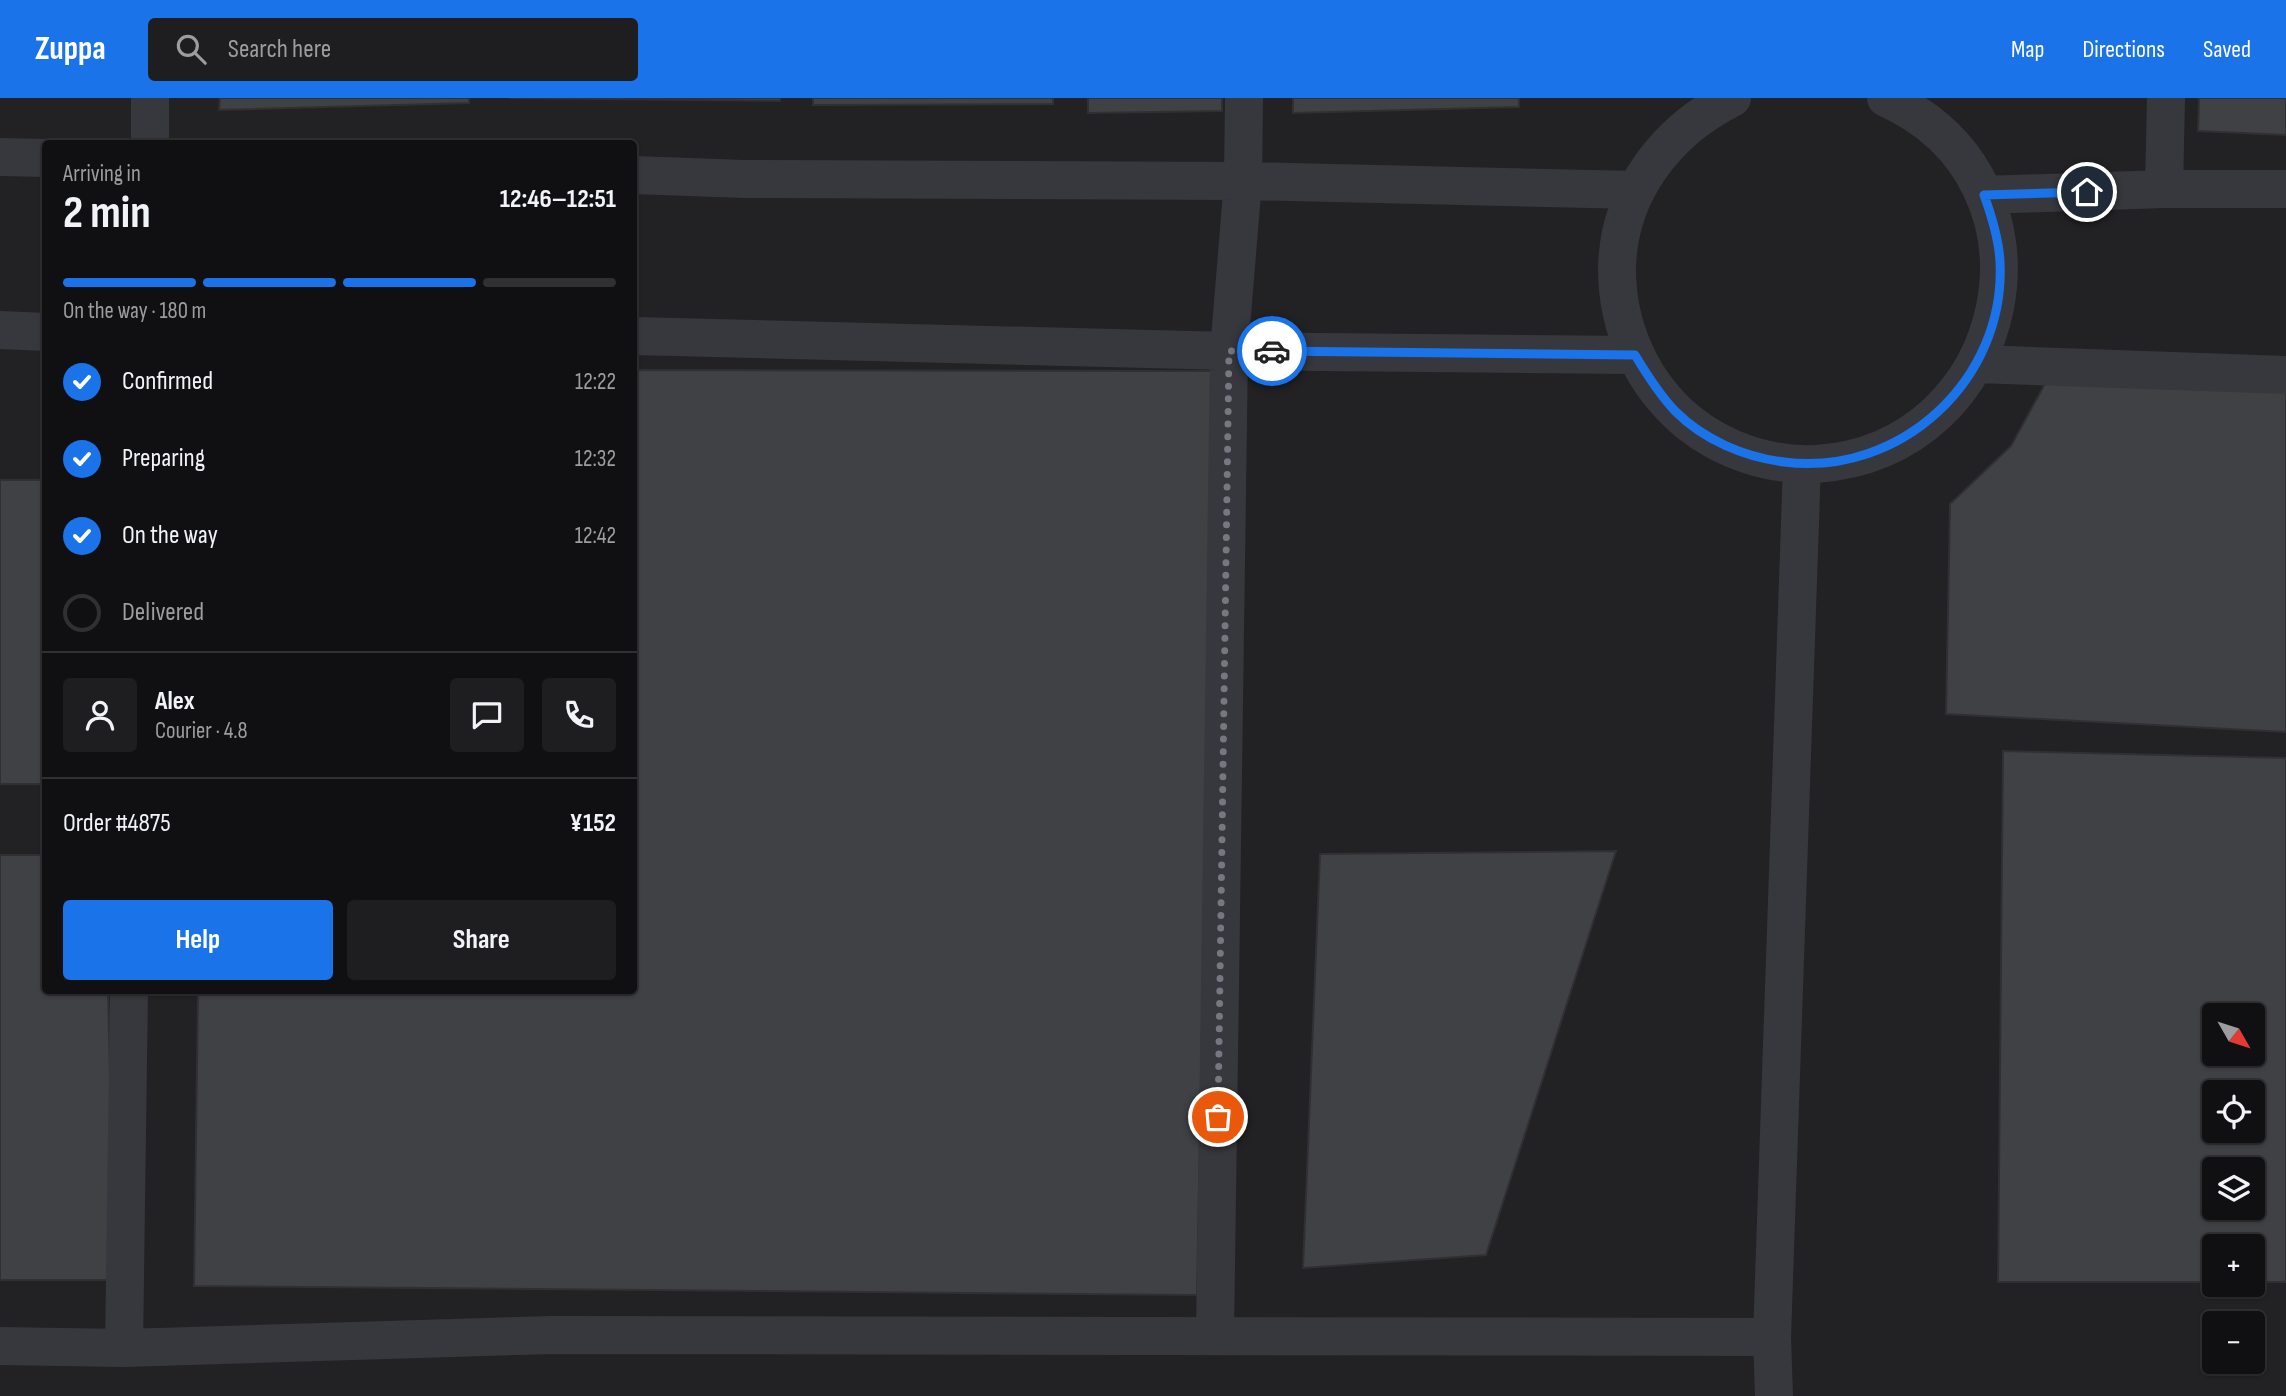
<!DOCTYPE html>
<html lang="en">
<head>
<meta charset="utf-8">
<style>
	:root { --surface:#101012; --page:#1e1e20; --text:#f1f3f6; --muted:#9c9d9f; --line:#303032; --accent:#1a73e8 }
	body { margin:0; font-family:"Sofia Sans Condensed",sans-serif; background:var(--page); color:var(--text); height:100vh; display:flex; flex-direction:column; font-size:26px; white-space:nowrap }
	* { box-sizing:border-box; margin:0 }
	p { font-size:23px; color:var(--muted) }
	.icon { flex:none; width:38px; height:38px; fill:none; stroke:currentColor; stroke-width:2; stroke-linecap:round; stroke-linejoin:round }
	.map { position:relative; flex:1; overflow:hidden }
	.drawer { position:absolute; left:42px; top:42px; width:595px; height:854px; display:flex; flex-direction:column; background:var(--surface); border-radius:7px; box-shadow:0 2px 5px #0004,0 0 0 2px var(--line) }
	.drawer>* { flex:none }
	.needle { width:46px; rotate:129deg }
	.tools { position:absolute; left:2202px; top:905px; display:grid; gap:14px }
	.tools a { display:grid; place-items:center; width:63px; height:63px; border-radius:7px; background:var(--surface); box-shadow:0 2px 5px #0004,0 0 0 2px var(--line); font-size:35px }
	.pin { position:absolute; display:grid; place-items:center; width:60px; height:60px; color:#fff; margin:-30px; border:4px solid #fff; border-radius:50%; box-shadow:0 2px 7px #0007 }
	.courier { position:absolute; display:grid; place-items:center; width:70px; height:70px; margin:-35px; border:5px solid #1a73e8; border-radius:50%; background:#fff; color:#222; box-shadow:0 2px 9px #0007 }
	.overview em { font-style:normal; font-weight:700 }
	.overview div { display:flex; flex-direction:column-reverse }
	.overview { display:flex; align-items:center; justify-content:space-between; height:119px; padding:0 21px }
	h1 { font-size:46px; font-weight:700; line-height:52px }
	.bar { display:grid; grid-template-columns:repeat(4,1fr); gap:10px 7px; align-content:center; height:84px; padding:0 21px }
	.bar i { height:9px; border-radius:5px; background:var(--line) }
	.bar .on { background:var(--accent) }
	.bar p { grid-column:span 4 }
	.line { display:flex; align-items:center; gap:18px; padding:0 21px; border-top:2px solid var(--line) }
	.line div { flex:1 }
	.round { display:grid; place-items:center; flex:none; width:74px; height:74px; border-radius:7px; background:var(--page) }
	ol { padding:0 21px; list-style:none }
	li { display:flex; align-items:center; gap:21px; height:77px }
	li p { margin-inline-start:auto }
	li .icon { padding:7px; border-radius:50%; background:var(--accent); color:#fff; stroke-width:4 }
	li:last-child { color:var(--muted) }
	li i { width:38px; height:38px; border:4px solid var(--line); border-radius:50% }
	.primary-button { display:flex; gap:14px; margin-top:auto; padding:14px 21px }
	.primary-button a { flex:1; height:80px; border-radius:7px; background:var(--accent); color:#fff; font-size:28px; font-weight:700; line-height:80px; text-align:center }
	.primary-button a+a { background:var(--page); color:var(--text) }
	header { display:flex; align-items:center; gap:42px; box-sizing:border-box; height:98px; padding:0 35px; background:var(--accent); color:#fff }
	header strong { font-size:33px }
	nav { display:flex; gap:38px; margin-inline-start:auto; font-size:24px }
	.search { width:490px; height:63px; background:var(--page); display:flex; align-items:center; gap:18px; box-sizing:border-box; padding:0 24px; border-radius:7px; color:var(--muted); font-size:26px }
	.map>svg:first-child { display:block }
</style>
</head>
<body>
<header>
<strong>Zuppa</strong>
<div class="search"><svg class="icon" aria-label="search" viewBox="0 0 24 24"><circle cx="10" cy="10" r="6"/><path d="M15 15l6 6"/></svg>Search here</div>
<nav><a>Map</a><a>Directions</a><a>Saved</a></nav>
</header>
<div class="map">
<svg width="2286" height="1298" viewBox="0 0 2286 1298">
	<rect width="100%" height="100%" fill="#161618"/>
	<path fill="#222225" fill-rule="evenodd" d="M 0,0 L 2286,0 L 2286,1298 L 0,1298 ZM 46,46 L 634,46 L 634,892 L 46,892 ZM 2214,917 L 2252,917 L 2252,956 L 2214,956 ZM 2214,994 L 2252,994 L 2252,1032 L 2214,1032 ZM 2214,1071 L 2252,1071 L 2252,1110 L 2214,1110 ZM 2214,1148 L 2252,1148 L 2252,1186 L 2214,1186 ZM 2214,1225 L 2252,1225 L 2252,1264 L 2214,1264 Z"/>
	<path fill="#404145" stroke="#303034" stroke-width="2" fill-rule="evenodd" d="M 220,0 L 469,0 L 469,5 L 219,12 Z
		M 509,0 L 780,0 L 780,3 Z
		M 813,0 L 1053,0 L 1053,6 L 813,7 Z
		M 1088,0 L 1222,0 L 1222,13 L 1088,15 Z
		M 1293,0 L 1519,0 L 1519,9 L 1293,15 Z
		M 2199,0 L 2286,0 L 2286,37 L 2198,33 Z
		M 634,272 L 1214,273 L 1197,1197 L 194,1188 L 198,892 L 634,892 Z
		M 2047,282 L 2286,288 L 2286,634 L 1946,616 L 1950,406 L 2011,348 Z
		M 0,382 L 46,382 L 46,686 L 0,686 Z
		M 2003,653 L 2286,660 L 2286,1184 L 2252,1184 L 2252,1148 L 2214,1148 L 2214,1184 L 1998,1184 ZM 2214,917 L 2252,917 L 2252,956 L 2214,956 ZM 2214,994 L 2252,994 L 2252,1032 L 2214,1032 ZM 2214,1071 L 2252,1071 L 2252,1110 L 2214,1110 Z
		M 1616,753 L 1486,1157 L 1303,1170 L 1320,756 Z
		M 0,757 L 46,757 L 46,892 L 108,892 L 115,1182 L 0,1182 Z"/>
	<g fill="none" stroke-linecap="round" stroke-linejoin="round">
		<path stroke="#37383d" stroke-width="38" d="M 1732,0 C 1666,33 1618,95 1617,171 C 1617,230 1642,286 1688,324 C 1724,353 1770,368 1816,366 C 2015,353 2071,83 1886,0
			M 150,46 L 150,0
			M 0,59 L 46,60
			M 634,77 L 744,81 L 1243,83 L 1636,92
			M 2164,91 L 2166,0
			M 1984,97 L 2164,91 L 2286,91
			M 0,232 L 46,234
			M 634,238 L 1229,253 L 1635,257
			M 1977,266 L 2286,277
			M 1215,1238 L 1229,253 L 1243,83 L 1244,0
			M 0,1248 L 124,1250 L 552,1237 L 1772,1239
			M 124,1250 L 129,892
			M 1774,1298 L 1772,1239 L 1802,366"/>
	</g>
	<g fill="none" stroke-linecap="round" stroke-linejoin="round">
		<path stroke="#757880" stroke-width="7" stroke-dasharray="0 12.6" d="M 1218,1019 L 1229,253 L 1272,253"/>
		<path stroke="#1a73e8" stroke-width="9" d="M 1272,253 L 1635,257 C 1647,277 1659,296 1675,313 C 1704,342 1744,359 1784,364 C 1900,379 2006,282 2000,164 C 1999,141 1992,119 1984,97 L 2087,94"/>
	</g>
</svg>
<div class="tools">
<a><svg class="needle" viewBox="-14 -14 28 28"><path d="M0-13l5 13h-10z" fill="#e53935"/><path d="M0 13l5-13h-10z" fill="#9c9d9f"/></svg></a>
<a><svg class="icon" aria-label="locate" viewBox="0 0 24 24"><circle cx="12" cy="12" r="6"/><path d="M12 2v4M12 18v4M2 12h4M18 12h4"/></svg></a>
<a><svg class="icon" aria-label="layers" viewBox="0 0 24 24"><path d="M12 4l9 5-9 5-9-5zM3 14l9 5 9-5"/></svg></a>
<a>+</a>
<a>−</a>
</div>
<div class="pin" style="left:1218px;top:1019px;background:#ea580c"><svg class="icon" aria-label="bag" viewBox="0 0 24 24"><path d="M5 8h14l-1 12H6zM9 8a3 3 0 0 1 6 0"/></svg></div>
<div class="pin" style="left:2087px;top:94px;background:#1f2937"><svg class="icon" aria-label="home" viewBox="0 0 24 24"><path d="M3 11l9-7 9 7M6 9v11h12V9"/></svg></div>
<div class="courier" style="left:1272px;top:253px"><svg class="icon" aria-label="car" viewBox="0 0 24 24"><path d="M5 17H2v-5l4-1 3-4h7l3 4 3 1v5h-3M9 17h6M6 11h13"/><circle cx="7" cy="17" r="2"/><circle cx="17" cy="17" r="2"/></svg></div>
<section class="drawer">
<div class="overview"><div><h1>2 min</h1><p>Arriving in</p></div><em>12:46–12:51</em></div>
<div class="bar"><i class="on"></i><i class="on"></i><i class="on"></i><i></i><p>On the way · 180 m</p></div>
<ol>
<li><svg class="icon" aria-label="check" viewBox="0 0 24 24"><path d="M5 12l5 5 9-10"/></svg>Confirmed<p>12:22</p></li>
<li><svg class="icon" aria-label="check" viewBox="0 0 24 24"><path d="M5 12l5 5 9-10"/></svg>Preparing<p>12:32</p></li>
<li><svg class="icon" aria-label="check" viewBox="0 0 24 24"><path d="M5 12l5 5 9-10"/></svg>On the way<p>12:42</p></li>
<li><i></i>Delivered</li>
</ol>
<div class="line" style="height:126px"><a class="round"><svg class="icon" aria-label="person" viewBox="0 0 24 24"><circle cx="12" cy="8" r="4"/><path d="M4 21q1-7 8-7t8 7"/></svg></a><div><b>Alex</b><p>Courier · 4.8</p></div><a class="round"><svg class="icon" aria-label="chat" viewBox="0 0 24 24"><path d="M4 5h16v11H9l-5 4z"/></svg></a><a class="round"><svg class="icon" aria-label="phone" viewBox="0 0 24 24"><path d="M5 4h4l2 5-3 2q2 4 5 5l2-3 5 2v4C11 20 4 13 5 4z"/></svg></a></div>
<div class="line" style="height:91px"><div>Order #4875</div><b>¥152</b></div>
<div class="primary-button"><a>Help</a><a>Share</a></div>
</section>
</div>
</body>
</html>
